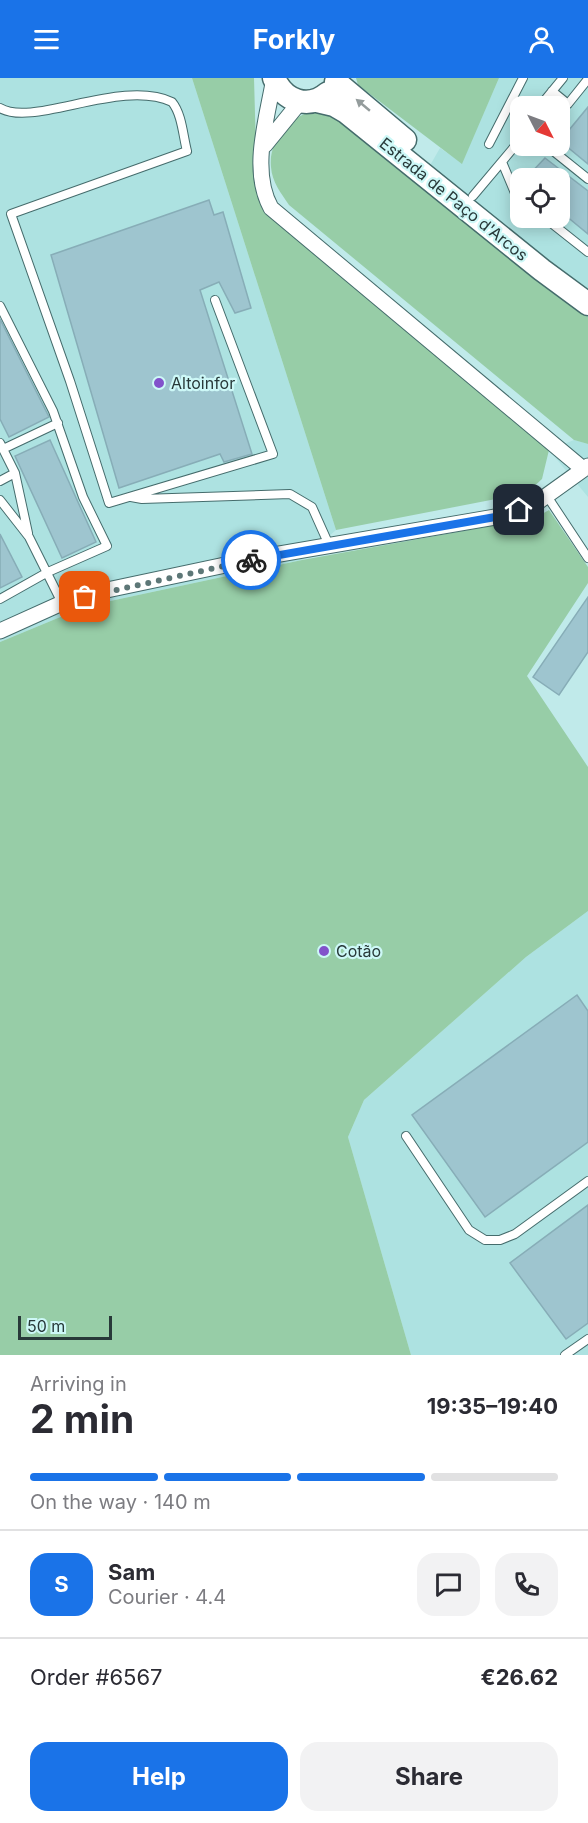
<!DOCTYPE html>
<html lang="en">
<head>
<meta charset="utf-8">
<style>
	:root { --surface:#fff; --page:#f2f2f3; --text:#2b2b33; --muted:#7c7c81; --line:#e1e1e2; --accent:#1a73e8 }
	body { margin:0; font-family:Inter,sans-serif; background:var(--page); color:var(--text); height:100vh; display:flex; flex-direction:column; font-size:22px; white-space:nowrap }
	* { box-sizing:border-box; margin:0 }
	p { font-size:20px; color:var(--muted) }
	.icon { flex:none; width:33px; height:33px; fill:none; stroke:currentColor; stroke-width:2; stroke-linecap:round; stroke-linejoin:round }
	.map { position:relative; height:1277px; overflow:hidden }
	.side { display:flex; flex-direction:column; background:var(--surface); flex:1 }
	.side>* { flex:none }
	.needle { width:39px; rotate:132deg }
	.tools { position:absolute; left:510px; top:18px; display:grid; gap:12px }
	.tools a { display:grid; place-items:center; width:60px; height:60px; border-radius:12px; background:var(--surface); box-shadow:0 3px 15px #0003; font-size:30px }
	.scale { position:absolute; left:18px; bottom:15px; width:94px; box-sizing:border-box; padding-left:6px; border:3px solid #283939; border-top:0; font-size:16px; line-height:21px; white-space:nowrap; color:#283939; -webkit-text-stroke:4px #cdf8f7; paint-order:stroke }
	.pin { position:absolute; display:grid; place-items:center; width:51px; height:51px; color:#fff; margin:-26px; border-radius:12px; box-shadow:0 3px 9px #0006 }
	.courier { position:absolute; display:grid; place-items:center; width:60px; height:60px; margin:-30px; border:4px solid #1a73e8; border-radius:50%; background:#fff; color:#222; box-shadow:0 2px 8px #0007 }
	.head em { font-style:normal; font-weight:700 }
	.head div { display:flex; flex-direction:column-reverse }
	.head { display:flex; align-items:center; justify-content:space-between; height:102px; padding:0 30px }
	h1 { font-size:39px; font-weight:700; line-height:45px }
	.bar { display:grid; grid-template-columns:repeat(4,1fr); gap:9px 6px; align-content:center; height:72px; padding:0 30px }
	.bar i { height:8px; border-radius:4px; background:var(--line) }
	.bar .selected { background:var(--accent) }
	.bar p { grid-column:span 4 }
	.line { display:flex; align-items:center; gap:15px; padding:0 30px; border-top:2px solid var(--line) }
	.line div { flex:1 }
	.round { display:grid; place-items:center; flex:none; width:63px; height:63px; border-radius:18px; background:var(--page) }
	.button { display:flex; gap:12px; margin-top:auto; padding:12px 30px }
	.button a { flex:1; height:69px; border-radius:18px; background:var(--accent); color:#fff; font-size:24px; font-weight:700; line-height:69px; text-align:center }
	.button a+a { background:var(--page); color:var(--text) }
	header { display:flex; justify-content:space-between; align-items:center; height:78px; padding:0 30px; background:var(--accent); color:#fff; font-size:27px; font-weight:700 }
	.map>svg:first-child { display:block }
</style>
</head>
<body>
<header><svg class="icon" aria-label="menu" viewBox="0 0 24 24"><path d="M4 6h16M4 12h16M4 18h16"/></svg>Forkly<svg class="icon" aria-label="person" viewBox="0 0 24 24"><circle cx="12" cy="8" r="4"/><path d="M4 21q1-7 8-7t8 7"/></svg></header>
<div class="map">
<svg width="588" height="1277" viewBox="0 0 588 1277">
	<rect width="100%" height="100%" fill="#c0eaea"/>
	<path fill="#ade2e1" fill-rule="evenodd" d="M 0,0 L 192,0 L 336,452 L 302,482 L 87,528 L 0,564 Z
		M 499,0 L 588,0 L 588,239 L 421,103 L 440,70 L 462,85 ZM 520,28 L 560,28 L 560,68 L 520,68 ZM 520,100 L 560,100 L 560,140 L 520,140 Z
		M 574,362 L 588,366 L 588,419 L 549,372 Z
		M 588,833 L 588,1277 L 411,1277 L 348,1059 L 364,1022 L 526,879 Z"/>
	<path fill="#97cda7" d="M 192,0 L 254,0 L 257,108 L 549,372 L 542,401 L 527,415 L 336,452 Z
		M 356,0 L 499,0 L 462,86 L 358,7 Z
		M 325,30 L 588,239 L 588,366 L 574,362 L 289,127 C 281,115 272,104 271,89 C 268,58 296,33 325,30 Z
		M 549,432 L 588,489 L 588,505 L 527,598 L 588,689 L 588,833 L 526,879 L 364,1022 L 348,1059 L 411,1277 L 0,1277 L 0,564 L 87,528 L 302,482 L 535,440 Z"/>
	<path fill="#9ec5cf" stroke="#87adb7" stroke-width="1.5" d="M 588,29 L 588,86 L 560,63 Z
		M 545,80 L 588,113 L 588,156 L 560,133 L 560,100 L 526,100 Z
		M 209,122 L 214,137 L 223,134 L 251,230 L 235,235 L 219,204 L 200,212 L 252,376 L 224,384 L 220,376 L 119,410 L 51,177 Z
		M 0,241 L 49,339 L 9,359 L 0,341 Z
		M 50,362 L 96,464 L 62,480 L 15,378 Z
		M 0,456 L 22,499 L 0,510 Z
		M 588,519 L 588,574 L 559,617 L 533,599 Z
		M 577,917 L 588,933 L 588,1064 L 485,1139 L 412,1037 Z
		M 588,1127 L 588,1245 L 566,1261 L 510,1185 Z"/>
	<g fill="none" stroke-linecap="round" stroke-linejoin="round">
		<g stroke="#456c6c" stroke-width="10">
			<path id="service" d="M 552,13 L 568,26 L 588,1
				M 540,28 L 563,0
				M 0,30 C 33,50 121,0 172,24 C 182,36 183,58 187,73 L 11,136 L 70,303 L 109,425 L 273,376 L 215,222
				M 489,66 L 523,0
				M 547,68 L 588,101
				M 502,84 L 515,115 L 520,120
				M 473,118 L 520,62
				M 545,140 L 588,174
				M 0,228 L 53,333 L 83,419 L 107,468 L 48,494 L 0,521
				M 0,365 L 15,395 L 0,403
				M 3,371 L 58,345
				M 15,395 L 28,455
				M 547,418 L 588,480
				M 131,419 L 142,421 L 290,416 L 312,429 L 329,467
				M 0,422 L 29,459 L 62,525
				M 406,1058 L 469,1152 L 485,1162 L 500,1162 L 515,1156 L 588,1103
				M 565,1277 L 588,1261"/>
		</g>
		<g stroke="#456c6c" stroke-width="17">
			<path id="minor" d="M 274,0 C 267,41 250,92 271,130 L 583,391
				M 265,67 L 300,24
				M 0,553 L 62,525 L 107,512 L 268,478 L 501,438 L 535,426 L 588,388"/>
		</g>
		<g stroke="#456c6c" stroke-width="25">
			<path id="primary" d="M 274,0 C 284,23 308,32 328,15
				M 336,4 L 405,62
				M 317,23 L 334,27 L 346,34 L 542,192 L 588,226"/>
		</g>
		<use href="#service" stroke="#fff" stroke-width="8"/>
		<use href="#minor" stroke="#fff" stroke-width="15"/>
		<use href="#primary" stroke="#fff" stroke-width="22"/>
	</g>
	<defs><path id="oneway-solid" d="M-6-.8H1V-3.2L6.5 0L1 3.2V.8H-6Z" transform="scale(1.5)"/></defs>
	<use fill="#949c9c" href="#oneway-solid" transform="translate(363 27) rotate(-140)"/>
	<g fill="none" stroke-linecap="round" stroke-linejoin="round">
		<path stroke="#5d7777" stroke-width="6" stroke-dasharray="0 10.8" d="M 85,519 L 251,482"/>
		<path stroke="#1a73e8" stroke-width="8" d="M 251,482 L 501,438 L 519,432"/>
	</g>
	<g fill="#8252cb" stroke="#cdf8f7" stroke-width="2">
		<circle cx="159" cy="305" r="6"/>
		<circle cx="324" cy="873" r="6"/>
	</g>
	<g text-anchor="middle" stroke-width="4.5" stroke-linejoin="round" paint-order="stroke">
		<g font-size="16" fill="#283939" stroke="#cdf8f7">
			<text transform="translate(454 121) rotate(39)" y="6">Estrada de Paço d'Arcos</text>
		</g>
		<g font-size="16" fill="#283939" stroke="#cdf8f7" text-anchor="start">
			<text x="171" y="311">Altoinfor</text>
			<text x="336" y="879">Cotão</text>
		</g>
	</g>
</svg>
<div class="tools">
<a><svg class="needle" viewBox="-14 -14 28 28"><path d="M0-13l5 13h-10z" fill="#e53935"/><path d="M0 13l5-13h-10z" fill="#7c7c81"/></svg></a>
<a><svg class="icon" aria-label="locate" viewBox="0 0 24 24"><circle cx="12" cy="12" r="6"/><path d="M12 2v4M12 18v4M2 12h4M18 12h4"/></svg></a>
</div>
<div class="scale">50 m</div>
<div class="pin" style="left:85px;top:519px;background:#ea580c"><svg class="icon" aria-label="bag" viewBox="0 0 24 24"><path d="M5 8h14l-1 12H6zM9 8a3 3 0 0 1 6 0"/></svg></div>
<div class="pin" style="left:519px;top:432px;background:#1f2937"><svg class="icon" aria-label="home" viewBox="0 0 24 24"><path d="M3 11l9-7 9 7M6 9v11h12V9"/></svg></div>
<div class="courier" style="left:251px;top:482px"><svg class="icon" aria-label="bike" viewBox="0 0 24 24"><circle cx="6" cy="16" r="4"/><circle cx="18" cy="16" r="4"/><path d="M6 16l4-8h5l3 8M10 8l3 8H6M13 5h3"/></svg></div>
</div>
<section class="side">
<div class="head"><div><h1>2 min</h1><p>Arriving in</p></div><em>19:35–19:40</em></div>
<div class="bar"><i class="selected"></i><i class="selected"></i><i class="selected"></i><i></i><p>On the way · 140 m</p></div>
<div class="line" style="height:108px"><b class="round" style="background:var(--accent);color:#fff">S</b><div><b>Sam</b><p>Courier · 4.4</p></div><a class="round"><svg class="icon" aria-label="chat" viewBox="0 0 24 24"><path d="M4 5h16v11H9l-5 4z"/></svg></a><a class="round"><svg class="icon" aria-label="phone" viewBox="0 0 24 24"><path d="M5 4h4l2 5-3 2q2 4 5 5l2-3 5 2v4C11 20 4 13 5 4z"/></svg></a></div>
<div class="line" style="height:78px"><div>Order #6567</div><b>€26.62</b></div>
<div class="button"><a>Help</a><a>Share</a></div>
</section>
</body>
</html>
